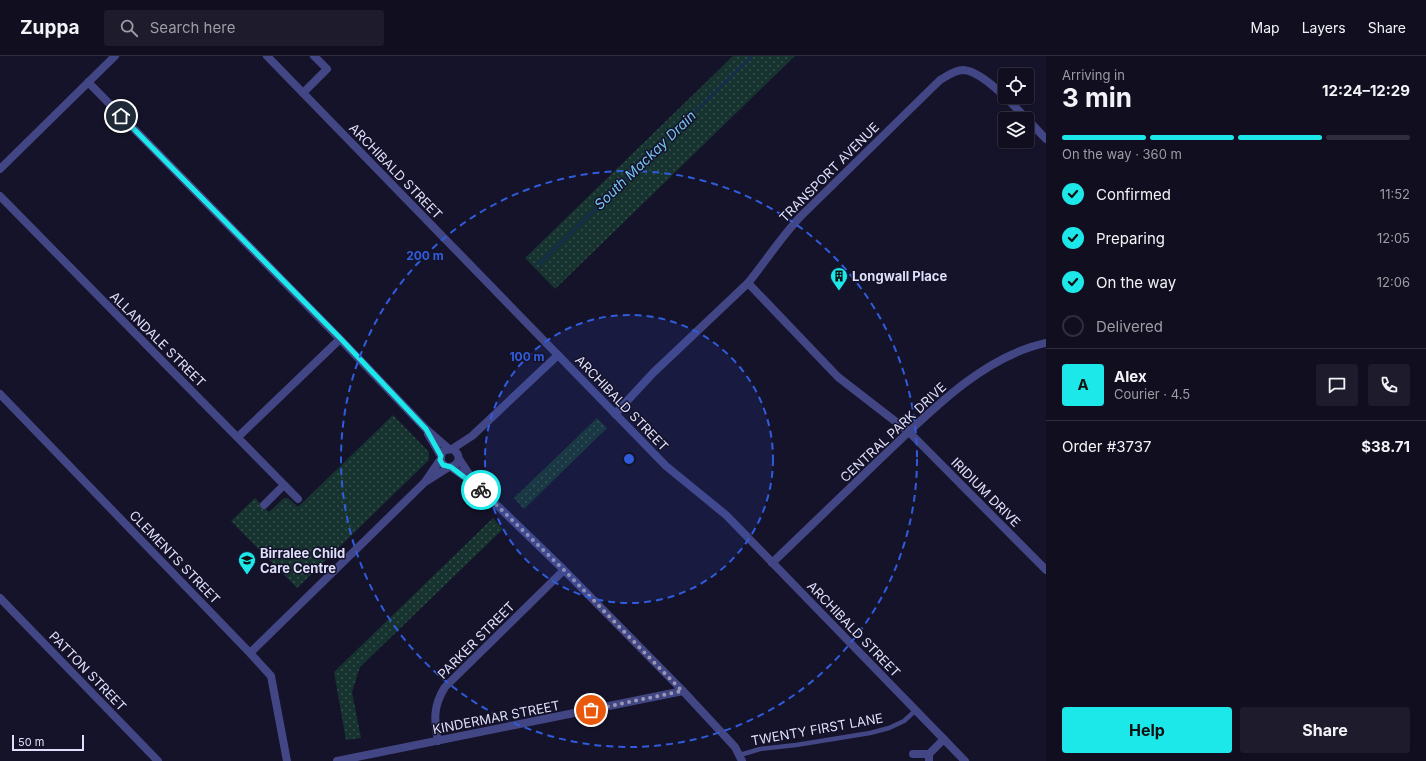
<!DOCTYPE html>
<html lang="en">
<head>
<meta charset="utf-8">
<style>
	:root { --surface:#100e1f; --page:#1e1c2c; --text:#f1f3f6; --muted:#9c9ca4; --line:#302e3d; --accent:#1ce8ea }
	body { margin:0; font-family:Inter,sans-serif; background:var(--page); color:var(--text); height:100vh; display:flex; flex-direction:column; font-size:15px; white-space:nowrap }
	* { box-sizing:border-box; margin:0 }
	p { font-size:13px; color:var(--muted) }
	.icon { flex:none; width:22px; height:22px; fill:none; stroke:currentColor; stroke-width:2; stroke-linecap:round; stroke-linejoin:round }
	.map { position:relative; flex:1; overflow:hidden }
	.details { display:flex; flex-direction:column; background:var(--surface); width:380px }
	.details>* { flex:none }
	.buttons { position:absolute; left:998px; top:12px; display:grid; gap:8px }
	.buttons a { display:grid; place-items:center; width:36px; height:36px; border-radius:4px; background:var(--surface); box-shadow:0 1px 3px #0004,0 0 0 1px var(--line); font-size:20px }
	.scale { position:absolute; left:12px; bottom:10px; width:72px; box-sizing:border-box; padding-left:4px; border:2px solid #dfdffc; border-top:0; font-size:11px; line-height:14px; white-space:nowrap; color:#dfdffc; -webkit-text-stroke:3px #151329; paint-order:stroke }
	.pin { position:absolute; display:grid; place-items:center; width:34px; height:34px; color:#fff; margin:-17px; border:2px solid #fff; border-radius:50%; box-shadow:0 1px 4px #0007 }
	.courier { position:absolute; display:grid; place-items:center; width:40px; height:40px; margin:-20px; border:3px solid #1ce8ea; border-radius:50%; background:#fff; color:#222; box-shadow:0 1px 5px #0007 }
	.overview em { font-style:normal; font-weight:700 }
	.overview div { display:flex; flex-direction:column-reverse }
	.overview { display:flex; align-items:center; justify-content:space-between; height:68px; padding:0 16px }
	h1 { font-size:26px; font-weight:700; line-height:30px }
	.bar { display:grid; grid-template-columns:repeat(4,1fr); gap:6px 4px; align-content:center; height:48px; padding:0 16px }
	.bar i { height:5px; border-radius:3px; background:var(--line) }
	.bar .current { background:var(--accent) }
	.bar p { grid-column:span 4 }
	.line { display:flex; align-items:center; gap:10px; padding:0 16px; border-top:1px solid var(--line) }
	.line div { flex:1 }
	.round { display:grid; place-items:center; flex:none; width:42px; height:42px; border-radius:4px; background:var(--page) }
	ol { padding:0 16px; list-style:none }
	li { display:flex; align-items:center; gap:12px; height:44px }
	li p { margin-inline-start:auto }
	li .icon { padding:4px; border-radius:50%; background:var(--accent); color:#111; stroke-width:4 }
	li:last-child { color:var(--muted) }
	li i { width:22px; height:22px; border:2px solid var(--line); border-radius:50% }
	.button { display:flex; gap:8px; margin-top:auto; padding:8px 16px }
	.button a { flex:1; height:46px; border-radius:4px; background:var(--accent); color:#111; font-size:16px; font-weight:700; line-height:46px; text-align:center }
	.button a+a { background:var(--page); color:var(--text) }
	header { display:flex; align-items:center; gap:24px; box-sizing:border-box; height:56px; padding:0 20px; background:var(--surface); border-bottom:1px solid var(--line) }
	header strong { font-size:19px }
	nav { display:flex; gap:22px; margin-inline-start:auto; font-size:14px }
	.search { width:280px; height:36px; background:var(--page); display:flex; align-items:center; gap:10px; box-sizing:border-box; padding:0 14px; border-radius:4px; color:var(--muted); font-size:15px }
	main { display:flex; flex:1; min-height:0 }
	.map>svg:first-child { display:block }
</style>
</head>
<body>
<header>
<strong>Zuppa</strong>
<div class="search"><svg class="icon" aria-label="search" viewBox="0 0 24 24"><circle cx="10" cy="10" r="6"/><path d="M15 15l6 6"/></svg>Search here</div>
<nav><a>Map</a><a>Layers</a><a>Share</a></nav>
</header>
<main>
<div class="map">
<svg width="1046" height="705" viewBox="0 0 1046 705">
	<defs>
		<pattern id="park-dots" width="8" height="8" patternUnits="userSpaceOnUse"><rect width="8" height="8" fill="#17332f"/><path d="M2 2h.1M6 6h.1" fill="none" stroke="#38504e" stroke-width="1.8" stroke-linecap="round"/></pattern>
	</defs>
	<rect width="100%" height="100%" fill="#151329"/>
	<path fill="url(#park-dots)" d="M 733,0 L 795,0 L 555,233 L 525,202 Z
		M 393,359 L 429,396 L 429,404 L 297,532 L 231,465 L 255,442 L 269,456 L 284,442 L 288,442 L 298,451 Z
		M 597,362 L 607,372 L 524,453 L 514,442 Z
		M 493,462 L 503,473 L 360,611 L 352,636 L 361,682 L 346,684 L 334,616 Z"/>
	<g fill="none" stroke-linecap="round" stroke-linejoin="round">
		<path stroke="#142e4c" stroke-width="3" d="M 539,208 L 752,0"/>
		<path stroke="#434684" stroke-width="4.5" d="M 740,699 L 760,693 L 796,689 L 870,677 L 889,672 L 904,665 L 916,654"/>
		<path stroke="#434684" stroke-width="8" d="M 88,26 L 340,283 L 426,373 L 449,393
			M 303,37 L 327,13 L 314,0
			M 0,113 L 115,0
			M 0,140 L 298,443
			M 0,338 L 250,597 L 271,620 L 287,705
			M 615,358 L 653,317 L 748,227
			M 428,378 L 441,400
			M 238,381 L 340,283
			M 452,393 C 461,398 461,407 451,411 L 446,411 L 441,406 L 441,400 L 442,396 L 446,394 L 452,393 L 472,380 L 558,299
			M 459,403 L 473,424
			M 451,411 L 475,428 L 564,514 L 683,635 L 735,691 L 742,705
			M 427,425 L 449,411
			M 264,449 L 284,429
			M 0,542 L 158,705
			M 250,597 L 425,426 L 440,404
			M 438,685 C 434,664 433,650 445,631 L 564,514
			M 913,698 L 929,698 L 929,705
			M 929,698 L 944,683
			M 337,705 L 683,635"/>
		<path stroke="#434684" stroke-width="8" d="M 267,0 L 666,410 L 726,459 L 965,705
			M 1027,63 C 1013,49 983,15 963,14 C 955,14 947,20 940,24 L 801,160 C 781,181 766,205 748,227 L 838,321 L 909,376 L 1046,514
			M 1027,63 L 1046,83
			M 772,507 C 807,473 842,440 877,406 C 925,361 980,301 1046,287"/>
	</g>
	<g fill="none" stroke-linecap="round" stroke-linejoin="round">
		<path stroke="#9898b2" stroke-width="4" stroke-dasharray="0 7.2" d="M 481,434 L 564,514 L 682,635 L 591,654"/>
		<path stroke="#1ce8ea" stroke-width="5" d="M 121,60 L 340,282 L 426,373 L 441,400 L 440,404 L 443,409 L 451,411 L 481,434"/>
	</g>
	<circle cx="629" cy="403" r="144" fill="#305cdc" fill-opacity=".12"/>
	<g fill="none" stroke="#305cdc" stroke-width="2" stroke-dasharray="7 5">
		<circle cx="629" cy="403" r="144"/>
		<circle cx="629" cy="403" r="288"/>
	</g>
	<defs>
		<g id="building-pin" transform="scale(0.9)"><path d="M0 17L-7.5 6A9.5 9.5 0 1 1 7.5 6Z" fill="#1ce8ea" stroke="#151329"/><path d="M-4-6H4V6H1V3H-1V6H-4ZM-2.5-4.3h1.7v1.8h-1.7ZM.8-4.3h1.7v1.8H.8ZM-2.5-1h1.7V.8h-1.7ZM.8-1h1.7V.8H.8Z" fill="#111"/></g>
		<g id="school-pin" transform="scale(0.9)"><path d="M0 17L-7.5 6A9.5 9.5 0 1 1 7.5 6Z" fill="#1ce8ea" stroke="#151329"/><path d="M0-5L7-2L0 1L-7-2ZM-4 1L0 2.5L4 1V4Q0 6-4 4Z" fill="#111"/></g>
	</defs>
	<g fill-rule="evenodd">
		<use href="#building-pin" x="839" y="220"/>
		<use href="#school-pin" x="247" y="504"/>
	</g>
	<g text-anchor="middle" stroke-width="3" stroke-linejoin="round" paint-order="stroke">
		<g font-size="13" fill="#dfdffc" stroke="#151329">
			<text transform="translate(396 115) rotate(46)" y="5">ARCHIBALD STREET</text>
			<text transform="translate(829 116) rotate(-45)" y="5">TRANSPORT AVENUE</text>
			<text transform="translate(158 283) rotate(45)" y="5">ALLANDALE STREET</text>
			<text transform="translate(622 347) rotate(46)" y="5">ARCHIBALD STREET</text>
			<text transform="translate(893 376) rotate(-43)" y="5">CENTRAL PARK DRIVE</text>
			<text transform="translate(986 436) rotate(45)" y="5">IRIDIUM DRIVE</text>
			<text transform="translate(175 501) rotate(46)" y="5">CLEMENTS STREET</text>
			<text transform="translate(854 573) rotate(46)" y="5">ARCHIBALD STREET</text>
			<text transform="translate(476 584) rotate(-45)" y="5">PARKER STREET</text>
			<text transform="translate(88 615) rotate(46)" y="5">PATTON STREET</text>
			<text transform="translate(496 661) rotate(-11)" y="5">KINDERMAR STREET</text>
			<text transform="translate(817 673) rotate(-10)" y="5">TWENTY FIRST LANE</text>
		</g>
		<g font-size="13" font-weight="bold" fill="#dfdffc" stroke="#151329" text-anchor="start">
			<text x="852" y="225">Longwall Place</text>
			<text x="260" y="502">Birralee Child<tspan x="260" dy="15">Care Centre</tspan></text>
		</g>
		<g font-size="14" font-style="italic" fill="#76c4f3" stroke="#151329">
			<text transform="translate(645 104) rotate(-44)" y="5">South Mackay Drain</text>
		</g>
	</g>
	<circle cx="629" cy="403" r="6" fill="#305cdc" stroke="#151329" stroke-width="2"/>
	<g font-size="12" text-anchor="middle" font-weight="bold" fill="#305cdc" stroke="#151329" stroke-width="3" stroke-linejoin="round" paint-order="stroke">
		<text x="425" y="204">200 m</text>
		<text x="527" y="305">100 m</text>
	</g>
</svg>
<div class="buttons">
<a><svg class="icon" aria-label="locate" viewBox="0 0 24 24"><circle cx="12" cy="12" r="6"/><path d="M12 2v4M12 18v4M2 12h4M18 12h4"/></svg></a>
<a><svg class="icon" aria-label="layers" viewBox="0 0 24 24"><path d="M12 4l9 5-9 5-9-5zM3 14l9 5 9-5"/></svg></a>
</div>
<div class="scale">50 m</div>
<div class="pin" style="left:591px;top:654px;background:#ea580c"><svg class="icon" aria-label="bag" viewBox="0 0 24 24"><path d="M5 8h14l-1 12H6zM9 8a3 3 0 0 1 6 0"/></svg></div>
<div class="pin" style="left:121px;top:60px;background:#1f2937"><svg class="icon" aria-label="home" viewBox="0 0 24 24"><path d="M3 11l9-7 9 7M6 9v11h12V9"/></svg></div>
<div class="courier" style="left:481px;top:434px"><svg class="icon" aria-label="bike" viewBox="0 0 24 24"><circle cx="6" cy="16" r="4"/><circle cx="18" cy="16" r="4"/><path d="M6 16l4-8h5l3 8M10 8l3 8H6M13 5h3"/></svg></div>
</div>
<section class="details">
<div class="overview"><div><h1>3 min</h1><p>Arriving in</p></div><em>12:24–12:29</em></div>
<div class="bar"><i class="current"></i><i class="current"></i><i class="current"></i><i></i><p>On the way · 360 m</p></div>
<ol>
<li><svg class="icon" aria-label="check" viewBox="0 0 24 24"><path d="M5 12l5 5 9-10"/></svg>Confirmed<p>11:52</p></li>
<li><svg class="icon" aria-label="check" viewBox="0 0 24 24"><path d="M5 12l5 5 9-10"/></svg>Preparing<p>12:05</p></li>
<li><svg class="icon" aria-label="check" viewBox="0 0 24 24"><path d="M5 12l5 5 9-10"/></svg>On the way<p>12:06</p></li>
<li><i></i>Delivered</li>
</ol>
<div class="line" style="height:72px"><b class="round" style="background:var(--accent);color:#111">A</b><div><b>Alex</b><p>Courier · 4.5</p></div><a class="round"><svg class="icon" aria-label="chat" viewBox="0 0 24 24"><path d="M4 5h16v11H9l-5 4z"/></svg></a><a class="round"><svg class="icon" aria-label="phone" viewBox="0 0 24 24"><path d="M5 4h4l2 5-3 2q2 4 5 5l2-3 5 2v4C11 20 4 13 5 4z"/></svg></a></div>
<div class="line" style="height:52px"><div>Order #3737</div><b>$38.71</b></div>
<div class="button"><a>Help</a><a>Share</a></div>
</section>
</main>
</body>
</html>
